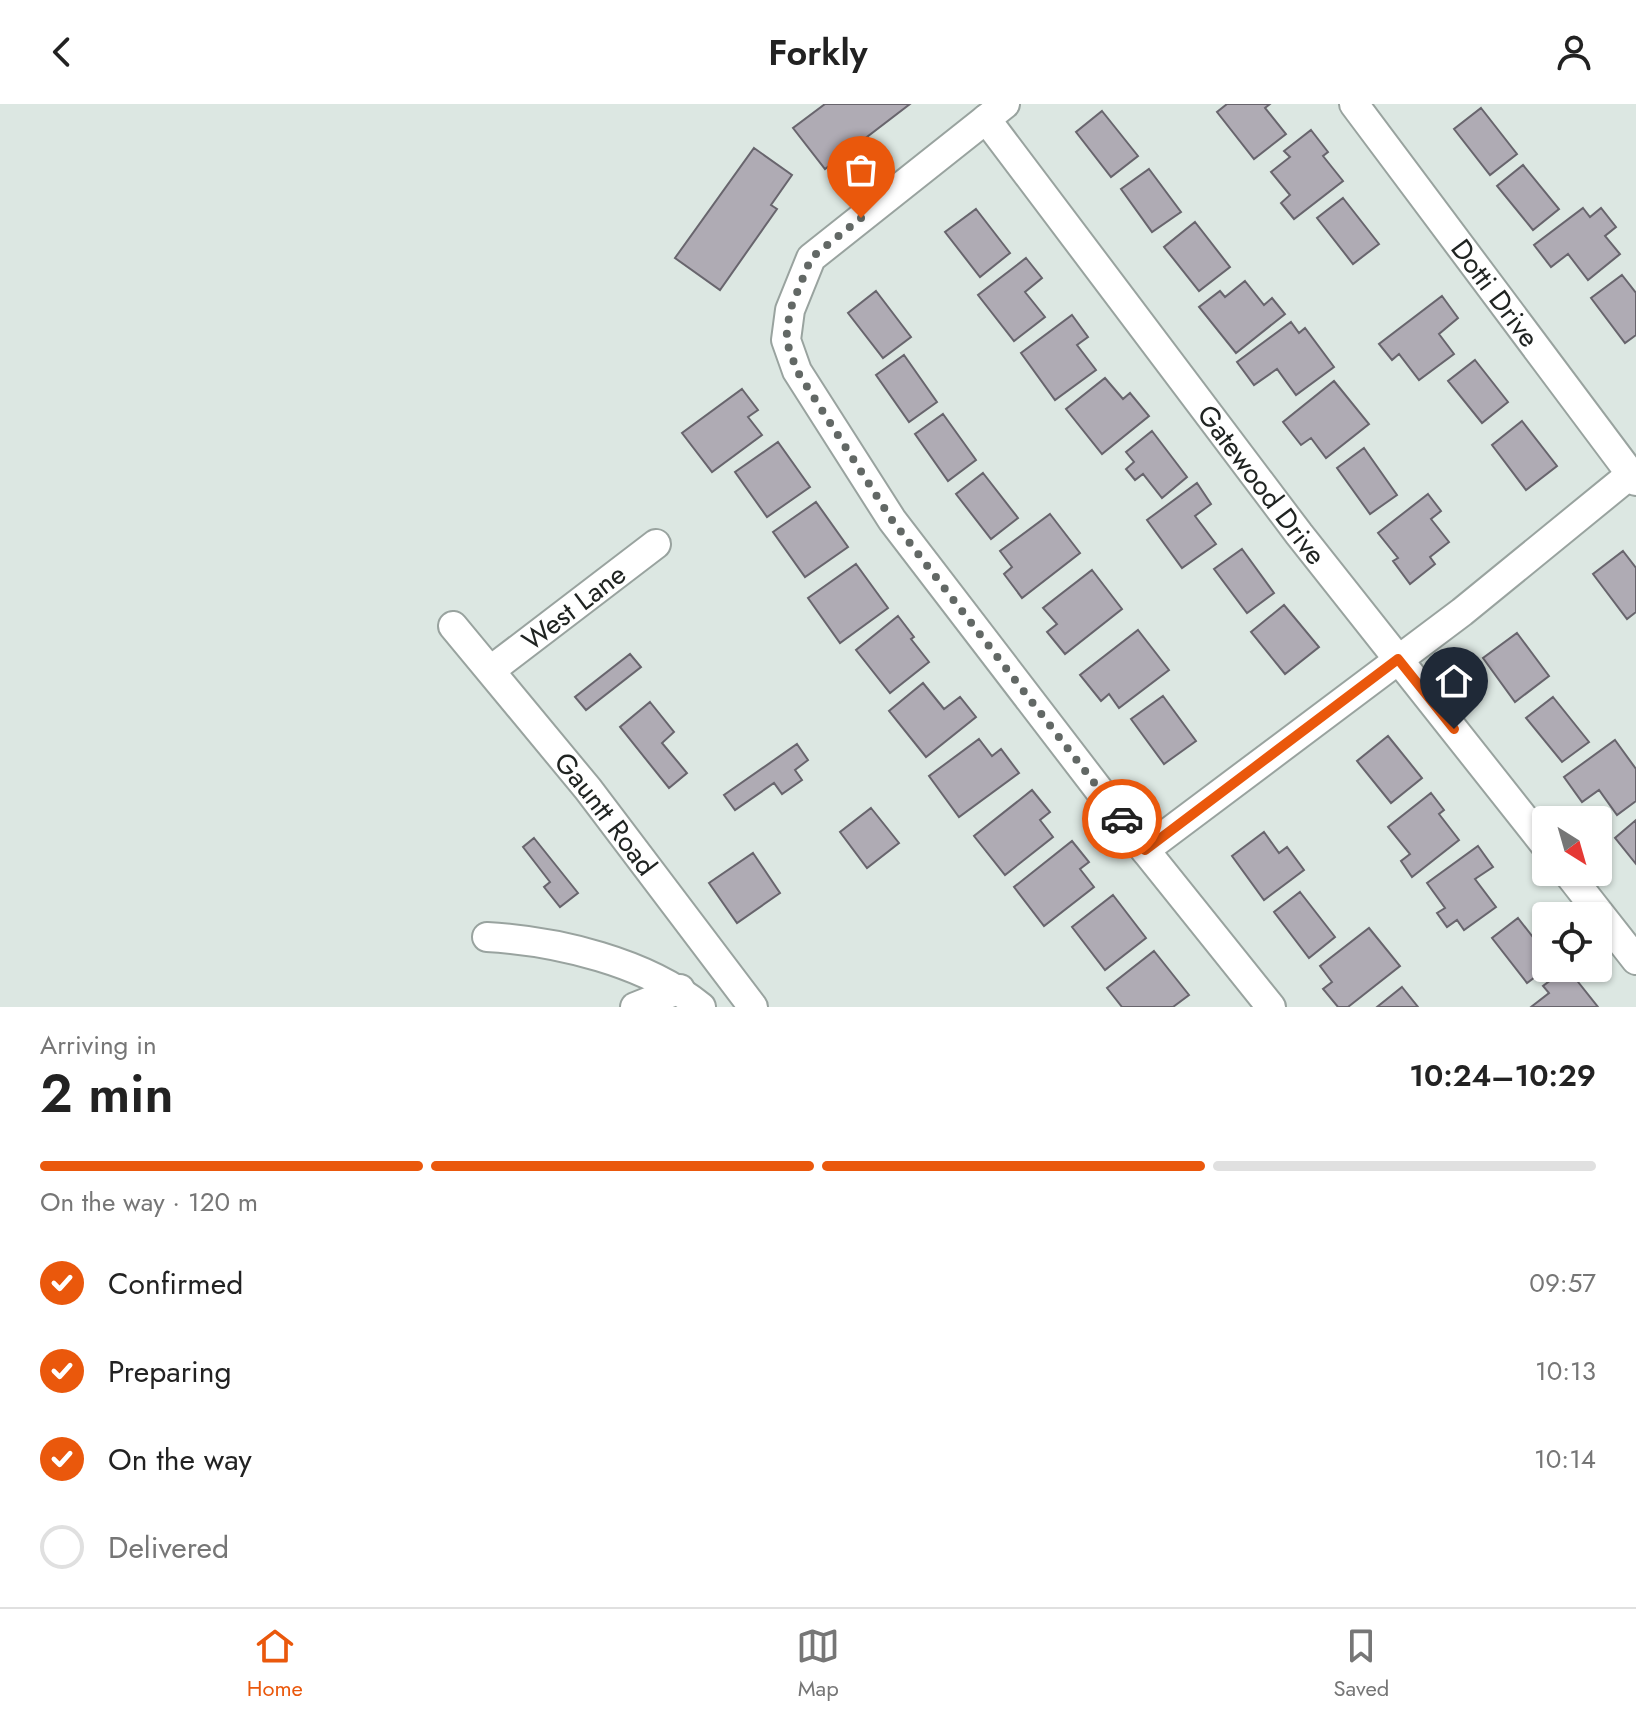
<!DOCTYPE html>
<html lang="en">
<head>
<meta charset="utf-8">
<style>
	:root { --surface:#fff; --page:#f2f2f2; --text:#222; --muted:#767676; --line:#e0e0e0; --accent:#ea580c }
	body { margin:0; font-family:Jost,sans-serif; background:var(--page); color:var(--text); height:100vh; display:flex; flex-direction:column; font-size:30px; white-space:nowrap }
	* { box-sizing:border-box; margin:0 }
	p { font-size:26px; color:var(--muted) }
	.icon { flex:none; width:44px; height:44px; fill:none; stroke:currentColor; stroke-width:2; stroke-linecap:round; stroke-linejoin:round }
	.map { position:relative; height:903px; overflow:hidden }
	.drawer { display:flex; flex-direction:column; background:var(--surface); flex:1 }
	.drawer>* { flex:none }
	.needle { width:52px; rotate:143deg }
	.buttons { position:absolute; left:1532px; top:702px; display:grid; gap:16px }
	.buttons a { display:grid; place-items:center; width:80px; height:80px; border-radius:8px; background:var(--surface); box-shadow:0 2px 6px #0004; font-size:40px }
	.pin { position:absolute; display:grid; place-items:center; width:68px; height:68px; color:#fff; margin:-82px -34px; border-radius:50% 50% 50% 0; rotate:-45deg; box-shadow:0 0 8px #0007 }
	.pin .icon { rotate:45deg }
	.courier { position:absolute; display:grid; place-items:center; width:80px; height:80px; margin:-40px; border:6px solid #ea580c; border-radius:50%; background:#fff; color:#222; box-shadow:0 2px 10px #0007 }
	.head em { font-style:normal; font-weight:600 }
	.head div { display:flex; flex-direction:column-reverse }
	.head { display:flex; align-items:center; justify-content:space-between; height:136px; padding:0 40px }
	h1 { font-size:52px; font-weight:600; line-height:60px }
	.bar { display:grid; grid-template-columns:repeat(4,1fr); gap:12px 8px; align-content:center; height:96px; padding:0 40px }
	.bar i { height:10px; border-radius:6px; background:var(--line) }
	.bar .on { background:var(--accent) }
	.bar p { grid-column:span 4 }
	ol { padding:0 40px; list-style:none }
	li { display:flex; align-items:center; gap:24px; height:88px }
	li p { margin-inline-start:auto }
	li .icon { padding:8px; border-radius:50%; background:var(--accent); color:#fff; stroke-width:4 }
	li:last-child { color:var(--muted) }
	li i { width:44px; height:44px; border:4px solid var(--line); border-radius:50% }
	header { display:flex; justify-content:space-between; align-items:center; height:104px; padding:0 40px; background:var(--surface); font-size:36px; font-weight:600 }
	.tab-bar { display:flex; justify-content:space-around; align-items:center; height:112px; border-top:2px solid var(--line); background:var(--surface); font-size:22px; color:var(--muted) }
	.tab-bar a { display:grid; justify-items:center; gap:4px }
	.tab-bar .on { color:var(--accent) }
	.map>svg:first-child { display:block }
</style>
</head>
<body>
<header><svg class="icon" aria-label="back" viewBox="0 0 24 24"><path d="M15 5l-7 7 7 7"/></svg>Forkly<svg class="icon" aria-label="person" viewBox="0 0 24 24"><circle cx="12" cy="8" r="4"/><path d="M4 21q1-7 8-7t8 7"/></svg></header>
<div class="map">
<svg width="1636" height="903" viewBox="0 0 1636 903">
	<rect width="100%" height="100%" fill="#dce7e2"/>
	<path fill="#afabb4" stroke="#68656d" stroke-width="2" d="M 825,0 L 910,0 L 825,65 L 793,24 Z
		M 1227,0 L 1270,0 L 1265,4 L 1286,30 L 1254,55 L 1217,8 Z
		M 1481,4 L 1517,50 L 1490,71 L 1454,25 Z
		M 1102,7 L 1138,52 L 1111,73 L 1076,28 Z
		M 1311,26 L 1328,48 L 1323,52 L 1343,77 L 1294,115 L 1281,99 L 1290,91 L 1271,68 L 1290,53 L 1284,47 Z
		M 754,44 L 792,71 L 771,101 L 777,105 L 720,186 L 675,154 Z
		M 1523,61 L 1559,105 L 1533,126 L 1497,82 Z
		M 1149,65 L 1181,108 L 1152,128 L 1121,85 Z
		M 1343,94 L 1379,140 L 1353,160 L 1317,114 Z
		M 1583,104 L 1590,113 L 1601,104 L 1616,123 L 1605,132 L 1620,150 L 1588,176 L 1568,150 L 1551,163 L 1534,141 Z
		M 976,105 L 1010,149 L 980,173 L 945,128 Z
		M 1195,118 L 1230,163 L 1199,187 L 1164,143 Z
		M 1026,154 L 1042,174 L 1025,188 L 1045,213 L 1014,237 L 978,191 Z
		M 1622,171 L 1636,189 L 1636,231 L 1625,239 L 1591,194 Z
		M 1245,177 L 1264,201 L 1272,194 L 1285,210 L 1236,249 L 1199,203 L 1220,187 L 1225,193 Z
		M 876,187 L 911,233 L 883,254 L 848,209 Z
		M 1442,192 L 1458,214 L 1439,230 L 1454,250 L 1419,276 L 1399,250 L 1392,256 L 1379,240 Z
		M 1072,211 L 1088,233 L 1077,241 L 1096,266 L 1055,296 L 1021,249 Z
		M 1291,218 L 1299,229 L 1305,224 L 1334,263 L 1296,291 L 1277,265 L 1254,281 L 1237,258 Z
		M 904,251 L 937,298 L 909,318 L 876,271 Z
		M 1475,256 L 1508,298 L 1482,319 L 1448,277 Z
		M 1105,274 L 1123,295 L 1130,289 L 1149,312 L 1102,350 L 1066,305 Z
		M 1334,277 L 1369,320 L 1326,354 L 1311,334 L 1301,341 L 1283,318 Z
		M 742,285 L 758,306 L 748,313 L 762,331 L 712,368 L 682,329 Z
		M 943,310 L 976,356 L 948,377 L 915,330 Z
		M 1522,317 L 1557,362 L 1526,386 L 1492,341 Z
		M 1152,327 L 1187,373 L 1162,394 L 1143,370 L 1135,376 L 1126,365 L 1134,358 L 1126,348 Z
		M 778,338 L 810,383 L 767,413 L 735,368 Z
		M 1364,344 L 1397,391 L 1370,410 L 1337,364 Z
		M 983,369 L 1018,414 L 991,435 L 956,390 Z
		M 1197,379 L 1211,400 L 1195,412 L 1216,440 L 1182,464 L 1147,416 Z
		M 1428,390 L 1441,407 L 1431,415 L 1449,438 L 1430,453 L 1435,460 L 1410,480 L 1393,457 L 1398,454 L 1378,429 Z
		M 816,398 L 848,443 L 805,473 L 773,428 Z
		M 1050,410 L 1080,449 L 1022,494 L 1004,470 L 1012,463 L 1000,447 Z
		M 1242,445 L 1274,489 L 1247,509 L 1214,465 Z
		M 1623,447 L 1636,464 L 1636,508 L 1627,515 L 1593,470 Z
		M 856,460 L 888,504 L 840,539 L 808,494 Z
		M 1092,466 L 1122,505 L 1065,550 L 1047,528 L 1057,520 L 1043,504 Z
		M 1284,501 L 1319,543 L 1285,570 L 1251,528 Z
		M 898,512 L 914,533 L 911,535 L 929,558 L 890,589 L 856,546 Z
		M 1138,526 L 1169,566 L 1119,604 L 1109,590 L 1101,597 L 1080,571 Z
		M 1517,529 L 1549,572 L 1515,598 L 1483,554 Z
		M 630,550 L 641,563 L 586,606 L 575,593 Z
		M 923,579 L 944,605 L 960,593 L 976,613 L 926,653 L 889,607 Z
		M 1163,592 L 1196,637 L 1164,660 L 1131,615 Z
		M 1553,593 L 1589,638 L 1562,658 L 1526,614 Z
		M 650,598 L 674,628 L 662,639 L 687,669 L 669,684 L 620,623 Z
		M 1388,632 L 1422,674 L 1391,699 L 1357,657 Z
		M 979,635 L 992,652 L 1001,645 L 1019,669 L 959,713 L 929,672 Z
		M 1615,636 L 1636,665 L 1636,697 L 1617,711 L 1599,686 L 1582,698 L 1564,673 Z
		M 797,640 L 808,656 L 795,666 L 802,676 L 782,690 L 774,679 L 735,706 L 724,691 Z
		M 1032,686 L 1050,708 L 1040,716 L 1053,733 L 1005,771 L 974,732 Z
		M 1431,689 L 1444,706 L 1439,710 L 1459,736 L 1412,773 L 1401,757 L 1410,750 L 1388,723 Z
		M 871,704 L 899,739 L 867,764 L 840,728 Z
		M 1636,716 L 1636,760 L 1615,734 Z
		M 1264,728 L 1279,749 L 1287,743 L 1304,766 L 1264,796 L 1232,752 Z
		M 534,734 L 578,789 L 560,803 L 544,783 L 550,778 L 523,743 Z
		M 1072,737 L 1089,758 L 1080,765 L 1094,783 L 1044,822 L 1014,783 Z
		M 1478,742 L 1493,763 L 1475,775 L 1496,803 L 1464,826 L 1457,816 L 1447,823 L 1437,809 L 1445,804 L 1427,779 Z
		M 753,749 L 780,789 L 737,819 L 709,779 Z
		M 1300,788 L 1335,833 L 1309,854 L 1274,808 Z
		M 1113,791 L 1146,834 L 1105,866 L 1072,823 Z
		M 1518,814 L 1546,850 L 1547,864 L 1527,879 L 1492,834 Z
		M 1369,824 L 1400,862 L 1348,903 L 1338,903 L 1323,885 L 1332,878 L 1320,862 Z
		M 1154,847 L 1189,891 L 1173,903 L 1122,903 L 1107,884 Z
		M 1567,864 L 1598,903 L 1531,903 L 1549,889 L 1543,882 Z
		M 1402,883 L 1418,903 L 1377,903 Z"/>
	<g fill="none" stroke-linecap="round" stroke-linejoin="round">
		<g stroke="#99a39f" stroke-width="32">
			<g id="minor">
				<path d="M 1005,0 L 811,154 L 790,206 L 786,236 L 797,267 L 892,416 L 1145,746 L 1271,903"/>
				<path id="s1" d="M 1354,0 L 1636,377"/>
				<path id="s2" d="M 986,15 L 1299,430 L 1546,742"/>
				<path id="s3" d="M 453,522 L 588,685 L 753,903"/>
				<path id="s4" d="M 491,566 L 656,440"/>
				<path d="M 1145,746 L 1462,508 L 1631,370"/>
				<path d="M 1567,768 L 1636,856"/>
				<path d="M 487,833 C 557,837 646,858 701,903"/>
				<path d="M 635,903 L 680,885"/>
			</g>
		</g>
		<use href="#minor" stroke="#fff" stroke-width="28"/>
	</g>
	<g fill="none" stroke-linecap="round" stroke-linejoin="round">
		<path stroke="#626865" stroke-width="8" stroke-dasharray="0 14.4" d="M 861,114 L 811,154 L 790,206 L 786,236 L 797,267 L 892,416 L 1122,715"/>
		<path stroke="#ea580c" stroke-width="10" d="M 1122,715 L 1145,746 L 1398,555 L 1454,625"/>
	</g>
	<g text-anchor="middle" stroke-width="6" stroke-linejoin="round" paint-order="stroke">
		<g font-size="28" fill="#202422" stroke="#dce7e2">
			<text dy="10" stroke="none"><textPath href="#s1" startOffset="236">Dotti Drive</textPath></text>
			<text dy="10" stroke="none"><textPath href="#s2" startOffset="458">Gatewood Drive</textPath></text>
			<text dy="10" stroke="none"><textPath href="#s4" startOffset="104">West Lane</textPath></text>
			<text dy="10" stroke="none"><textPath href="#s3" startOffset="242">Gauntt Road</textPath></text>
		</g>
	</g>
</svg>
<div class="buttons">
<a><svg class="needle" viewBox="-14 -14 28 28"><path d="M0-13l5 13h-10z" fill="#e53935"/><path d="M0 13l5-13h-10z" fill="#767676"/></svg></a>
<a><svg class="icon" aria-label="locate" viewBox="0 0 24 24"><circle cx="12" cy="12" r="6"/><path d="M12 2v4M12 18v4M2 12h4M18 12h4"/></svg></a>
</div>
<div class="pin" style="left:861px;top:114px;background:#ea580c"><svg class="icon" aria-label="bag" viewBox="0 0 24 24"><path d="M5 8h14l-1 12H6zM9 8a3 3 0 0 1 6 0"/></svg></div>
<div class="pin" style="left:1454px;top:625px;background:#1f2937"><svg class="icon" aria-label="home" viewBox="0 0 24 24"><path d="M3 11l9-7 9 7M6 9v11h12V9"/></svg></div>
<div class="courier" style="left:1122px;top:715px"><svg class="icon" aria-label="car" viewBox="0 0 24 24"><path d="M5 17H2v-5l4-1 3-4h7l3 4 3 1v5h-3M9 17h6M6 11h13"/><circle cx="7" cy="17" r="2"/><circle cx="17" cy="17" r="2"/></svg></div>
</div>
<section class="drawer">
<div class="head"><div><h1>2 min</h1><p>Arriving in</p></div><em>10:24–10:29</em></div>
<div class="bar"><i class="on"></i><i class="on"></i><i class="on"></i><i></i><p>On the way · 120 m</p></div>
<ol>
<li><svg class="icon" aria-label="check" viewBox="0 0 24 24"><path d="M5 12l5 5 9-10"/></svg>Confirmed<p>09:57</p></li>
<li><svg class="icon" aria-label="check" viewBox="0 0 24 24"><path d="M5 12l5 5 9-10"/></svg>Preparing<p>10:13</p></li>
<li><svg class="icon" aria-label="check" viewBox="0 0 24 24"><path d="M5 12l5 5 9-10"/></svg>On the way<p>10:14</p></li>
<li><i></i>Delivered</li>
</ol>
</section>
<nav class="tab-bar">
<a class="on"><svg class="icon" aria-label="home" viewBox="0 0 24 24"><path d="M3 11l9-7 9 7M6 9v11h12V9"/></svg>Home</a>
<a><svg class="icon" aria-label="map" viewBox="0 0 24 24"><path d="M3 6l6-2 6 2 6-2v14l-6 2-6-2-6 2zM9 4v14M15 6v14"/></svg>Map</a>
<a><svg class="icon" aria-label="saved" viewBox="0 0 24 24"><path d="M7 4h10v16l-5-4-5 4z"/></svg>Saved</a>
</nav>
</body>
</html>
